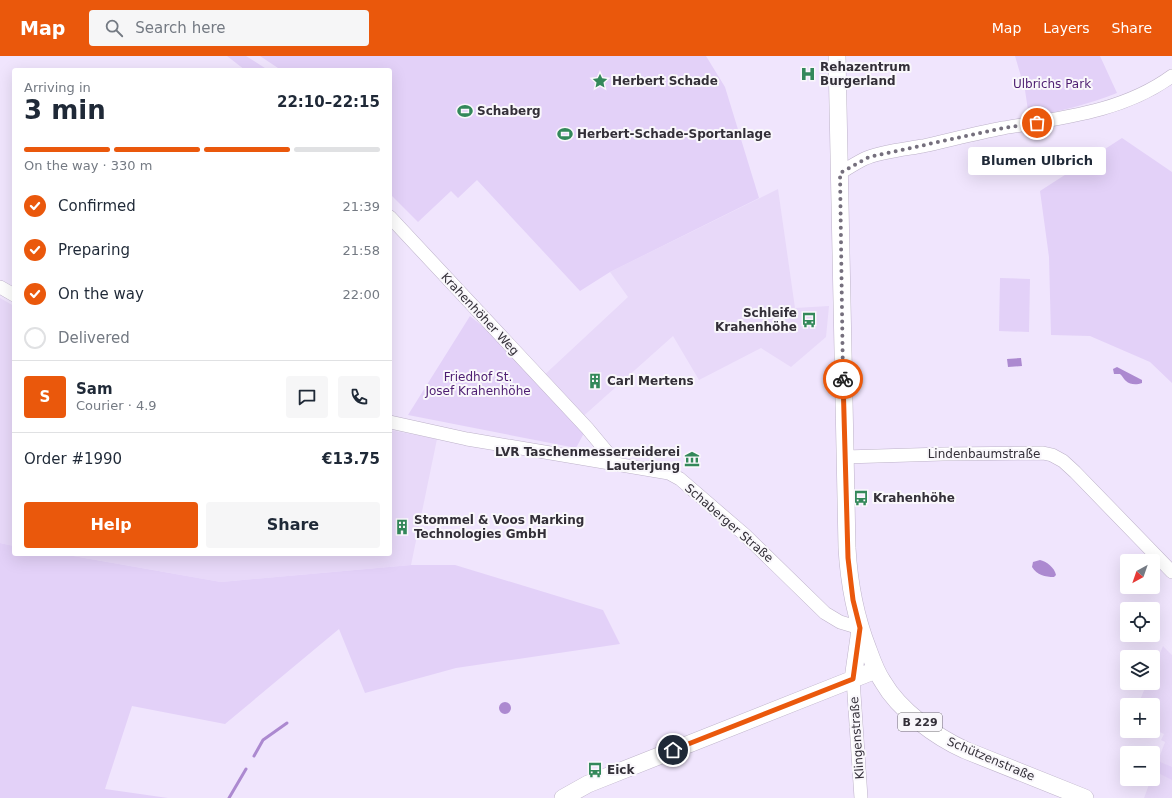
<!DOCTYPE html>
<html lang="en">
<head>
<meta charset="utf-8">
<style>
	:root { --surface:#fff; --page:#f6f6f7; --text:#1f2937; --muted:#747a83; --line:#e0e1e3; --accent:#ea580c }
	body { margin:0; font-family:"DejaVu Sans",sans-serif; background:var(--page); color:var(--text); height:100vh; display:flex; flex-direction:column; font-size:15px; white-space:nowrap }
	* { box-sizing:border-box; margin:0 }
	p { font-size:13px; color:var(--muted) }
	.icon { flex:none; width:22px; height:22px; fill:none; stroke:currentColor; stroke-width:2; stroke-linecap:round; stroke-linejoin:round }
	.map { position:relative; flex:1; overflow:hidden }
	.drawer { position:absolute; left:12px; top:12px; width:380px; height:488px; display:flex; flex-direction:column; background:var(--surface); border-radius:4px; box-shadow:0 4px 16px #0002 }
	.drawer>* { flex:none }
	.needle { width:26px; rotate:220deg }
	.tools { position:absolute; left:1120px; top:498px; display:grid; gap:8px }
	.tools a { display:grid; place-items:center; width:40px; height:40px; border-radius:4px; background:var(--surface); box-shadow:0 4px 16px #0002; font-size:20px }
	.pin { position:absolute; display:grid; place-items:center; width:34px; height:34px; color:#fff; margin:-17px; border:2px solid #fff; border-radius:50%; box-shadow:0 1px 4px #0007 }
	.courier { position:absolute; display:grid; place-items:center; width:40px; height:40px; margin:-20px; border:3px solid #ea580c; border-radius:50%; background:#fff; color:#222; box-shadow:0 1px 5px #0007 }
	.bubble { position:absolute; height:28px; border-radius:4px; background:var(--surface); box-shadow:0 4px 16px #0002; font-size:13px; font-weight:600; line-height:28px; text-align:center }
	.headline em { font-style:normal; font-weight:600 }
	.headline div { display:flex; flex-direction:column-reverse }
	.headline { display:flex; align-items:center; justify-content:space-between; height:68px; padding:0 12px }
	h1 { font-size:26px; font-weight:600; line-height:30px }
	.bar { display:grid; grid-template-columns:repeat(4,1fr); gap:6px 4px; align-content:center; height:48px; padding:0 12px }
	.bar i { height:5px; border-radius:3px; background:var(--line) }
	.bar .selected { background:var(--accent) }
	.bar p { grid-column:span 4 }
	.line { display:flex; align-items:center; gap:10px; padding:0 12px; border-top:1px solid var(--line) }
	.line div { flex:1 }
	.round { display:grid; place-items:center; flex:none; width:42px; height:42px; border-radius:4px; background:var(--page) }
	ol { padding:0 12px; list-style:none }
	li { display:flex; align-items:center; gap:12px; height:44px }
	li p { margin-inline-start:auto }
	li .icon { padding:4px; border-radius:50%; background:var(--accent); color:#fff; stroke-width:4 }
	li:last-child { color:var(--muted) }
	li i { width:22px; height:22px; border:2px solid var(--line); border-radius:50% }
	.cta { display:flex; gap:8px; margin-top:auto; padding:8px 12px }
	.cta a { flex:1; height:46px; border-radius:4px; background:var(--accent); color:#fff; font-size:16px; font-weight:600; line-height:46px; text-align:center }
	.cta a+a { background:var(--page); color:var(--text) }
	header { display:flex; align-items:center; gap:24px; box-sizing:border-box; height:56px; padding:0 20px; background:var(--accent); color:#fff }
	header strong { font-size:19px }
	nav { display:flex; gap:22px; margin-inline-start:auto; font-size:14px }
	.search { width:280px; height:36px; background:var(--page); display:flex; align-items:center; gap:10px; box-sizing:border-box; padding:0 14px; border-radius:4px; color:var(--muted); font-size:15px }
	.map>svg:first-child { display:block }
</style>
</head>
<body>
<header>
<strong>Map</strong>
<div class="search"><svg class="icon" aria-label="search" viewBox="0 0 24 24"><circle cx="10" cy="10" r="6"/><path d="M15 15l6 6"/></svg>Search here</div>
<nav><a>Map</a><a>Layers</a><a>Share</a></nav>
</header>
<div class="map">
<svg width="1172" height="742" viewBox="0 0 1172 742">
	<rect width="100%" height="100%" fill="#f0e5fd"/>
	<path fill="#e8d9f9" d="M 778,133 L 795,252 L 829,250 L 826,281 L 791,311 L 761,292 L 699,324 L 673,280 L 579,364 L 540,323 L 628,241 L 610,216 Z
		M 0,242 L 14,250 L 14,490 L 0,487 Z
		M 390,374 L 437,383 L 411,509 L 221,526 L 62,498 L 390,498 Z
		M 1163,590 L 1172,599 L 1172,742 L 1144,742 L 1151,723 L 1153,723 L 1153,718 L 1165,686 L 1161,684 L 1164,678 L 1153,673 L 1153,649 L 1138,649 L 1147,627 L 1153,627 L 1153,613 Z"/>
	<path fill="#e3d1f8" d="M 227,0 L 246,0 L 268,14 L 245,14 Z
		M 260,0 L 706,0 L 725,31 L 759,142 L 610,216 L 580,235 L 477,124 L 458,142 L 451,135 L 418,166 L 390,138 L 390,130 L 392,128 L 390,127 L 390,14 L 281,14 Z
		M 1015,0 L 1100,0 L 1117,37 C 1089,48 1059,56 1029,61 L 1025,34 Z
		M 1122,82 L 1172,116 L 1172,327 L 1150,306 L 1090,280 L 1051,279 L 1049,201 L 1040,135 Z
		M 1000,222 L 1030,223 L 1029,276 L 999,275 Z
		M 470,260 L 487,274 L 584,377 L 576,392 L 408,359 Z
		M 0,487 L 14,490 L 14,498 L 62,498 L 221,526 L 411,509 L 455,509 L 603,554 L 620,588 L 456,612 L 365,637 L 339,573 L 225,668 L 132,650 L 105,733 L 168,742 L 0,742 Z
		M 1158,705 L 1172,711 L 1172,724 L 1154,715 Z"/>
	<path fill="#ac89d0" d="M 1021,302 L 1022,310 L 1008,311 L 1007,303 Z
		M 1117,311 L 1142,324 L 1142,327 C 1137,329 1130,329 1126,325 C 1123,323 1123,320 1120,318 L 1114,318 L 1113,313 Z
		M 1040,504 C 1046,505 1055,512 1056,519 L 1054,521 C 1045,521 1037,519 1032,511 L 1033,506 Z
		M499 652a6 6 0 1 1 12 0a6 6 0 1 1-12 0Z"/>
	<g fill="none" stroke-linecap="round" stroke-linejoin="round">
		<path stroke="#ac89d0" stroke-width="3" d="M 254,700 L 263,684 L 287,667
			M 229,742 L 246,713"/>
		<g stroke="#bdb2c9" stroke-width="14">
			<path id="minor" d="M 840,117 C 848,112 856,107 864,103 C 878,96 906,93 923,90 C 950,84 976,77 1003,72 C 1061,62 1123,56 1172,20
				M 390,161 L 587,372 L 617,408
				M 0,231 L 14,239
				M 390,366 L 467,383 L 669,417 L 680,423 L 745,479 L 825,557 L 840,566 L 860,572
				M 845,401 L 943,398 L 1043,397 L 1052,399 L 1063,405 L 1075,416 L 1172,516
				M 853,623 L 861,742"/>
		</g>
		<g stroke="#bdb2c9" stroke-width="18">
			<path id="major" d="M 837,0 L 847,492 C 849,527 855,560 868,593 C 872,604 876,616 883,626 C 899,654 936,681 965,694 L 1085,742
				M 853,623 L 860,574
				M 563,742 L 588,728 L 876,614"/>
		</g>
		<use href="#minor" stroke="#fff" stroke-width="13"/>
		<use href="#major" stroke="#fff" stroke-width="17"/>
	</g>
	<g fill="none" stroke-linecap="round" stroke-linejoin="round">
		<path stroke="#756f7d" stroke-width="4" stroke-dasharray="0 7.2" d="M 843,323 L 840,117 L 869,101 L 1003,72 L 1037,67"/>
		<path stroke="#ea580c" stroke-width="5" d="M 673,694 L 853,623 L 860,572 L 853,544 L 848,502 L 843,323"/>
	</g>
	<defs>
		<g id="hospital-bare" transform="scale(1.2)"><path d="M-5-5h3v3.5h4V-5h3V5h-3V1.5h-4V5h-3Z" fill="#33885a" stroke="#f9f7fb" stroke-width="2.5" paint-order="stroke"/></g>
		<g id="sight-bare" transform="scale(1.2)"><path d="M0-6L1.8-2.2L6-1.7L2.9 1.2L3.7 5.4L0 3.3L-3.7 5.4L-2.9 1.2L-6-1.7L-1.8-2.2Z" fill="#33885a" stroke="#f9f7fb" stroke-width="2.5" paint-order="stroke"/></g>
		<g id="stadium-bare" transform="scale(1.2)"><path d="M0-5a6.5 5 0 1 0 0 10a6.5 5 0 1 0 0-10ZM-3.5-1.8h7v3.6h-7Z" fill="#33885a" stroke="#f9f7fb" stroke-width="2.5" paint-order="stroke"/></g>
		<g id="bus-bare" transform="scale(1.2)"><path d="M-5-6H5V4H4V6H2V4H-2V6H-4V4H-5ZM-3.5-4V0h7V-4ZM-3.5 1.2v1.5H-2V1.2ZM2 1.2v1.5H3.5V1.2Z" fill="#33885a" stroke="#f9f7fb" stroke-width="2.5" paint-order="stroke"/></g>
		<g id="building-bare" transform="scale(1.2)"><path d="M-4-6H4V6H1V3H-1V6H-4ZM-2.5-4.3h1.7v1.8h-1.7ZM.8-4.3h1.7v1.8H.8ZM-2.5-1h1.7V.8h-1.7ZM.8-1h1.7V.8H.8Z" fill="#33885a" stroke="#f9f7fb" stroke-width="2.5" paint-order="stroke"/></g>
		<g id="museum-bare" transform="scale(1.2)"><path d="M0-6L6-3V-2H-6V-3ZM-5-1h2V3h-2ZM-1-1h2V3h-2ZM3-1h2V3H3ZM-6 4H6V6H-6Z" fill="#33885a" stroke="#f9f7fb" stroke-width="2.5" paint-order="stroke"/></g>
	</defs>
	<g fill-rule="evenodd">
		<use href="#hospital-bare" x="808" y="18"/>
		<use href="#sight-bare" x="600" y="25"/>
		<use href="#stadium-bare" x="465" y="55"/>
		<use href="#stadium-bare" x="565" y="78"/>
		<use href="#bus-bare" x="809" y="264"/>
		<use href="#building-bare" x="595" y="325"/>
		<use href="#museum-bare" x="692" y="403"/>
		<use href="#bus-bare" x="861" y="442"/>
		<use href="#building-bare" x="402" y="471"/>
		<use href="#bus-bare" x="595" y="714"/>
	</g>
	<g text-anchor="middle" stroke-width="4" stroke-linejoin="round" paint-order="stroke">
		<rect fill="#f9f7fb" stroke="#6e6b72" stroke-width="1" x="898" y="657" width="44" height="18" rx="3"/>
		<g font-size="11" font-weight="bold" fill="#332f38">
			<text x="920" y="670">B 229</text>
		</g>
		<g font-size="12" font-weight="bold" fill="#332f38" stroke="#f9f7fb" text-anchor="start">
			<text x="820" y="15">Rehazentrum<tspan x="820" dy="14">Burgerland</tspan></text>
			<text x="612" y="29">Herbert Schade</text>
			<text x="477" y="59">Schaberg</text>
			<text x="577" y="82">Herbert-Schade-Sportanlage</text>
			<text x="797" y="261" text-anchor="end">Schleife<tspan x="797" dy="14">Krahenhöhe</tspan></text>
			<text x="607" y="329">Carl Mertens</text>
			<text x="680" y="400" text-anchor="end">LVR Taschenmesserreiderei<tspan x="680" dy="14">Lauterjung</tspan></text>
			<text x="873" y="446">Krahenhöhe</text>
			<text x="414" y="468">Stommel &amp; Voos Marking<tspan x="414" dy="14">Technologies GmbH</tspan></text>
			<text x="607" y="718">Eick</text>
		</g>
		<g font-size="12" fill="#4d1d71" stroke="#f9f7fb">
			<text x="1052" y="32">Ulbrichs Park</text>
			<text x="478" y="325">Friedhof St.<tspan x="478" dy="14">Josef Krahenhöhe</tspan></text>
		</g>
		<g font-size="12" fill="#332f38" stroke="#f9f7fb">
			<text transform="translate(480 258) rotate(47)" y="4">Krahenhöher Weg</text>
			<text x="984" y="402">Lindenbaumstraße</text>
			<text transform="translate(729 467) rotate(41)" y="4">Schaberger Straße</text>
			<text transform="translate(857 682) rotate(-94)" y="4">Klingenstraße</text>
			<text transform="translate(991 703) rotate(23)" y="4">Schützenstraße</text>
		</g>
	</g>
</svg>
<div class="tools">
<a><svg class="needle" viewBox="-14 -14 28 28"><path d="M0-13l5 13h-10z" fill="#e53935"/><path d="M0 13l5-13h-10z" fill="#747a83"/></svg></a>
<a><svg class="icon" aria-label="locate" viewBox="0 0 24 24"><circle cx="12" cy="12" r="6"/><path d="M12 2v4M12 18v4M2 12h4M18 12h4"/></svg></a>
<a><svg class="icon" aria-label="layers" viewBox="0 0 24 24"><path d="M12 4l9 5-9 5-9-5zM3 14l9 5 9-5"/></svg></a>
<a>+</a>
<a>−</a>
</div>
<div class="pin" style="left:1037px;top:67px;background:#ea580c"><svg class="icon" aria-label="bag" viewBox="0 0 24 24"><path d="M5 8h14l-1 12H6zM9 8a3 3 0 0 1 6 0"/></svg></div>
<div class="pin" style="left:673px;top:694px;background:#1f2937"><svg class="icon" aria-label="home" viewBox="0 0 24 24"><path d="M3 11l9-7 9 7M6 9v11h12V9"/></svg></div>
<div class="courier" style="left:843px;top:323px"><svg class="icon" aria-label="bike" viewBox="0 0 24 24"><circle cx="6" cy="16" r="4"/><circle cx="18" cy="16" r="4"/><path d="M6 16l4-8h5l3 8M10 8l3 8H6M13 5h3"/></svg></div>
<div class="bubble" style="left:968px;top:91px;width:138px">Blumen Ulbrich</div>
<section class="drawer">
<div class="headline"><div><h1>3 min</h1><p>Arriving in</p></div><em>22:10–22:15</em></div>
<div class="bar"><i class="selected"></i><i class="selected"></i><i class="selected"></i><i></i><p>On the way · 330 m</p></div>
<ol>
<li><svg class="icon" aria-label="check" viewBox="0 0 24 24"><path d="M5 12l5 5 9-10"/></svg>Confirmed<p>21:39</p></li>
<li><svg class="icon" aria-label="check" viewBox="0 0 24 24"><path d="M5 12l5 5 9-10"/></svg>Preparing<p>21:58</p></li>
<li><svg class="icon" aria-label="check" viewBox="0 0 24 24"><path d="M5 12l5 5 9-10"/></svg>On the way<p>22:00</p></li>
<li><i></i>Delivered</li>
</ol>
<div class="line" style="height:72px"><b class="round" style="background:var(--accent);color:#fff">S</b><div><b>Sam</b><p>Courier · 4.9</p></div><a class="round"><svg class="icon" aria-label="chat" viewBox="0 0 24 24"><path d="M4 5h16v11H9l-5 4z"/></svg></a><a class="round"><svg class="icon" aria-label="phone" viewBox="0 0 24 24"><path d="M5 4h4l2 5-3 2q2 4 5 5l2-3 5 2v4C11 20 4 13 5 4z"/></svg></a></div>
<div class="line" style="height:52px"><div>Order #1990</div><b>€13.75</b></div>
<div class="cta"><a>Help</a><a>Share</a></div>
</section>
</div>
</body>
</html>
